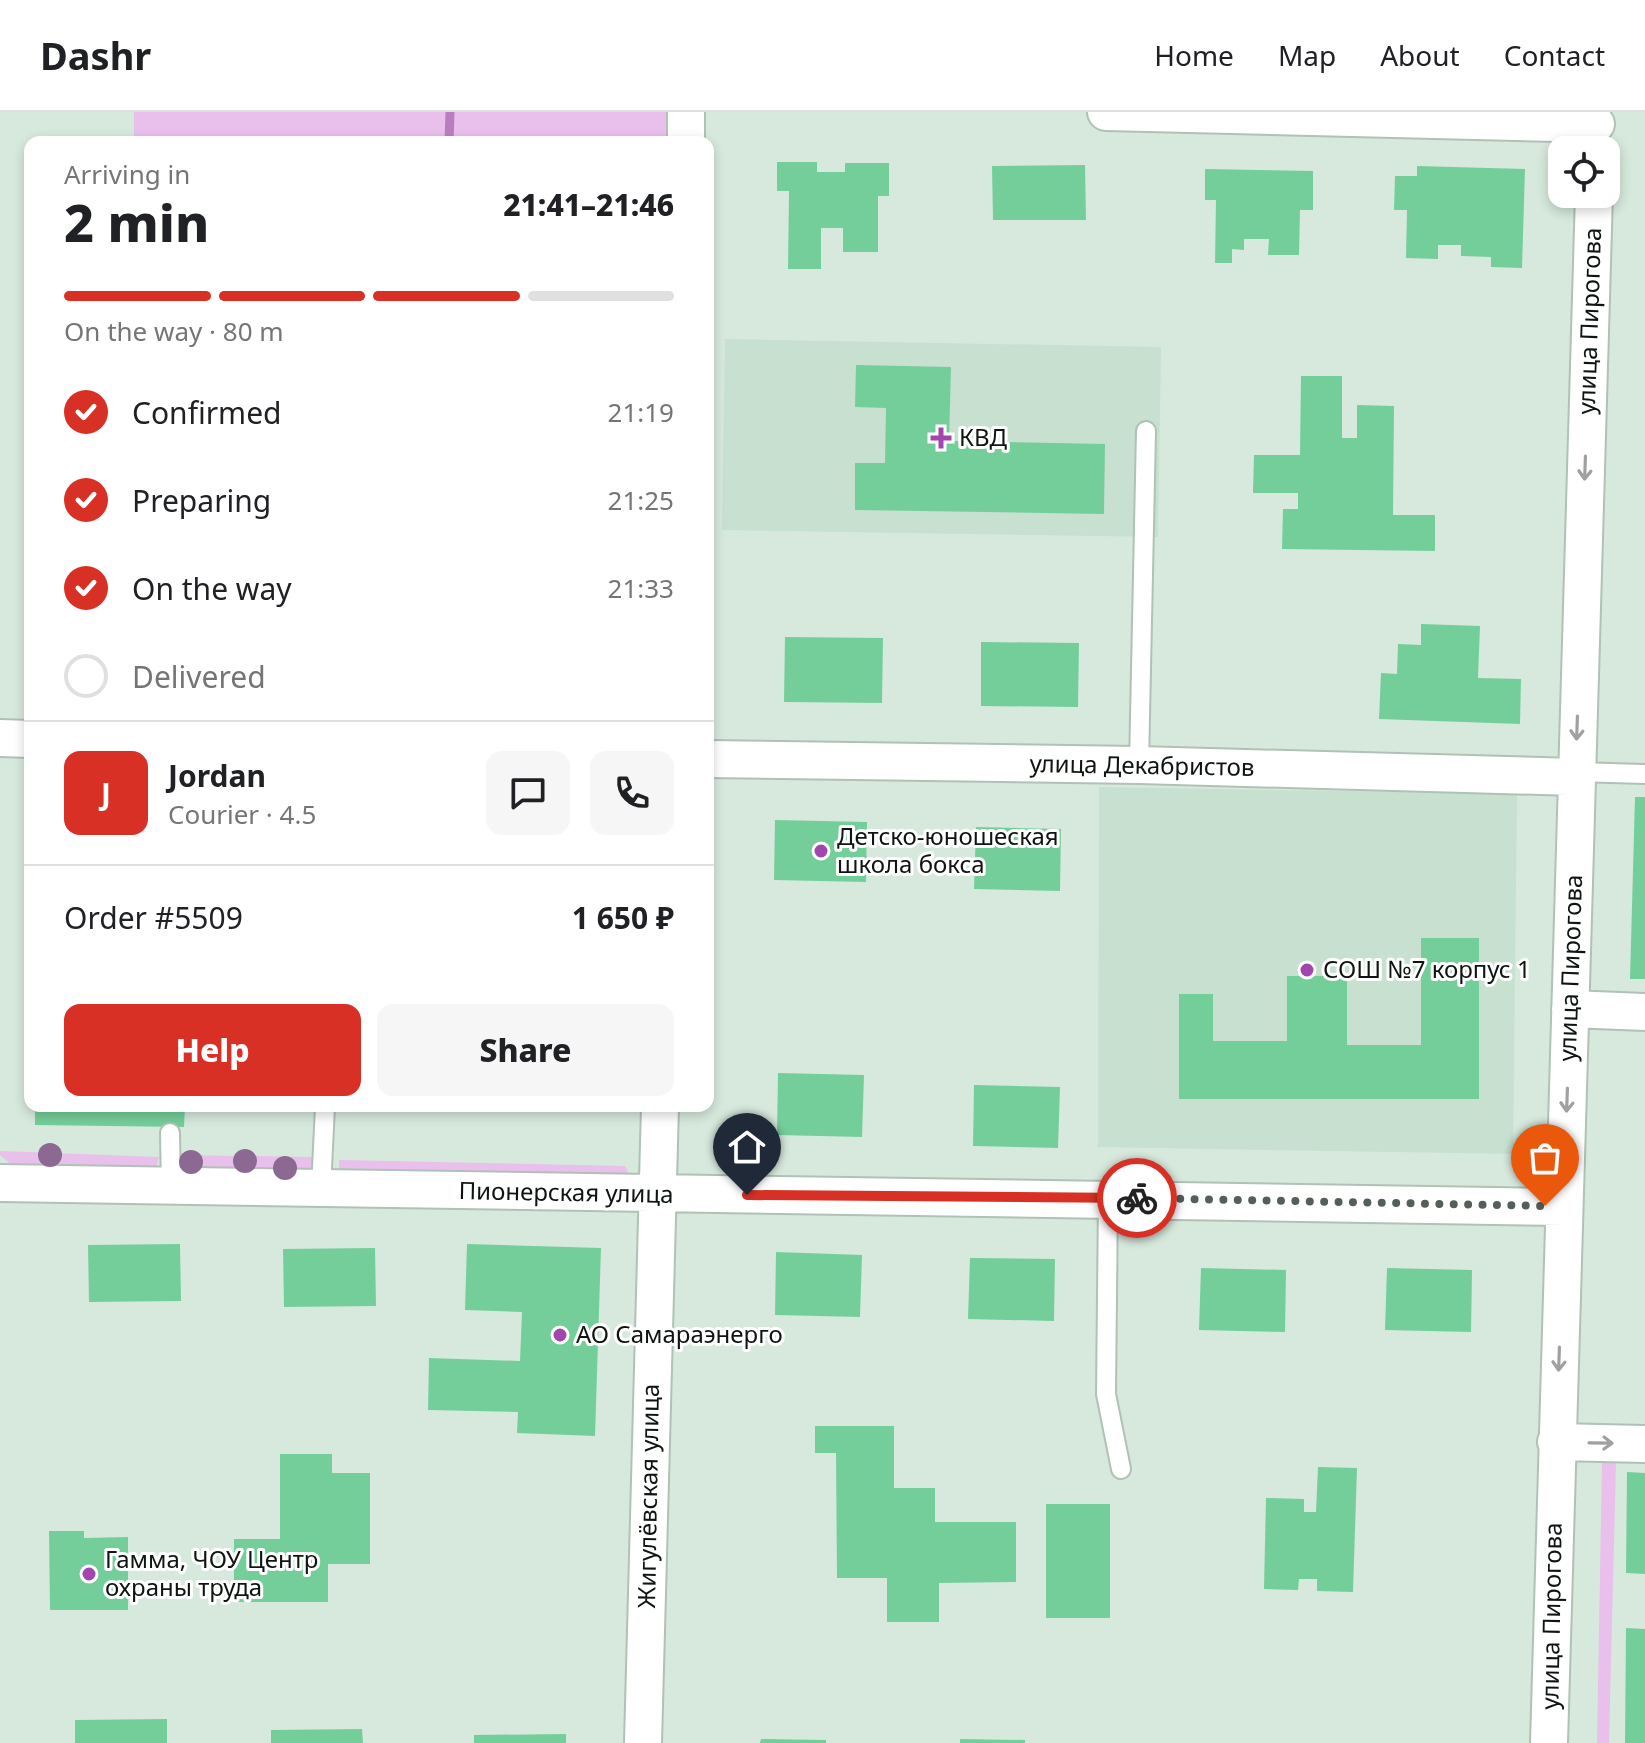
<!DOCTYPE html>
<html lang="en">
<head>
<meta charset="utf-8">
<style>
	:root { --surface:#fff; --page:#f6f6f6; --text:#202124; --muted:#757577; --line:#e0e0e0; --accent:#d93025 }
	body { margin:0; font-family:"Noto Sans",sans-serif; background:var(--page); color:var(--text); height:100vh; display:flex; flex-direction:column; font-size:30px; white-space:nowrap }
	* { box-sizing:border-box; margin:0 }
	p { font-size:26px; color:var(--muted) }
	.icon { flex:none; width:44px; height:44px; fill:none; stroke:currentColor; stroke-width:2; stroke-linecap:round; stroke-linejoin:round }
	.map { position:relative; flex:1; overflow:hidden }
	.panel { position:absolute; left:24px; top:24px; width:690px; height:976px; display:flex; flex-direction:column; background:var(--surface); border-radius:16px; box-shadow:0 4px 12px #0003 }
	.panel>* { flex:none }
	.fabs { position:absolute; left:1548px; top:24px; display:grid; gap:16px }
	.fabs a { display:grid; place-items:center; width:72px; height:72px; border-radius:16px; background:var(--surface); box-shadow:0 4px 12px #0003; font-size:40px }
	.pin { position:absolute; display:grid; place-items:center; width:68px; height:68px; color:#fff; margin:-82px -34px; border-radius:50% 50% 50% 0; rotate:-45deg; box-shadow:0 0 8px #0007 }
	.pin .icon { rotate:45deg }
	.courier { position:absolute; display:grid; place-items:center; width:80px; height:80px; margin:-40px; border:6px solid #d93025; border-radius:50%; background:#fff; color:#222; box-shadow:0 2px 10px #0007 }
	.overview em { font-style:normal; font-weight:800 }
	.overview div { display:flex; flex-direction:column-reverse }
	.overview { display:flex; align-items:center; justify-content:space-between; height:136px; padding:0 40px }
	h1 { font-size:52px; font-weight:800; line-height:60px }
	.bar { display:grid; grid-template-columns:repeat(4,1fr); gap:12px 8px; align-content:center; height:96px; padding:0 40px }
	.bar i { height:10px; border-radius:6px; background:var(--line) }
	.bar .current { background:var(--accent) }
	.bar p { grid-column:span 4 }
	.line { display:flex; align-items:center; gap:20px; padding:0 40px; border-top:2px solid var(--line) }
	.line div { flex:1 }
	.round { display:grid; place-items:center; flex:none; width:84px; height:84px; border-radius:16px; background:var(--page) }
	ol { padding:0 40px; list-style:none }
	li { display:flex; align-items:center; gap:24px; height:88px }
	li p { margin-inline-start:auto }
	li .icon { padding:8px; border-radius:50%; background:var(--accent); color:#fff; stroke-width:4 }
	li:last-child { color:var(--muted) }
	li i { width:44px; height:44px; border:4px solid var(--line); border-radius:50% }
	.button { display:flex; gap:16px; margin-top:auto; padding:16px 40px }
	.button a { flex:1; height:92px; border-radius:16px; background:var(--accent); color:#fff; font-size:32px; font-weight:800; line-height:92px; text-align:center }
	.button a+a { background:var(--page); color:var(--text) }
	header { display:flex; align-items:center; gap:48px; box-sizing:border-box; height:112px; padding:0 40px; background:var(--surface); border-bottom:2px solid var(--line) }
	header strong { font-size:38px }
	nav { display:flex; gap:44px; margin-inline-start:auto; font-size:28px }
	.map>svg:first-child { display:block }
</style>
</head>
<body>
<header>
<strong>Dashr</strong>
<nav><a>Home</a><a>Map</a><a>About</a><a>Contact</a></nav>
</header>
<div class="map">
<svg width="1645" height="1631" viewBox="0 0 1645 1631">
	<rect width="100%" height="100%" fill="#d7e9dd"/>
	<path fill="#c7e0d0" d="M 725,227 L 1161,235 L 1158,425 L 722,418 Z
		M 1099,675 L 1517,682 L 1513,1042 L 1098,1035 Z"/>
	<path fill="#e9bfec" d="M 134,0 L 671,0 L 670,30 L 52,30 L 134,30 Z
		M 0,1039 L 159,1045 L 156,1056 L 13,1054 L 0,1043 Z
		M 181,1043 L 313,1045 L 314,1060 L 183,1057 Z
		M 339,1048 L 625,1054 L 628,1059 L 625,1066 L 339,1061 Z
		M 1602,1351 L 1616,1351 L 1609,1631 L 1597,1631 Z"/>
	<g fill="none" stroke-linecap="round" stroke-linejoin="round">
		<path stroke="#ba7ec0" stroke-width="9" d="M 449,30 L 450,0"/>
	</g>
	<path fill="#74ce9a" d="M 777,50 L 817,50 L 817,60 L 845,60 L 845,51 L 889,51 L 889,84 L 878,84 L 878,140 L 843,140 L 843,116 L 821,116 L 821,157 L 788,157 L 789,79 L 777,79 Z
		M 1085,53 L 1086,108 L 993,108 L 992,54 Z
		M 1417,54 L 1525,57 L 1522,156 L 1491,155 L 1491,145 L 1461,144 L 1461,133 L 1438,133 L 1438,147 L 1406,146 L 1407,98 L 1394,98 L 1395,64 L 1417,64 Z
		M 1205,57 L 1313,59 L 1313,98 L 1300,98 L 1299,143 L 1268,143 L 1269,127 L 1244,127 L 1244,138 L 1232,137 L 1232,151 L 1215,151 L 1216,88 L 1205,88 Z
		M 856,253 L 951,255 L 949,329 L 1105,332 L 1104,402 L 855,398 L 855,351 L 885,351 L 886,296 L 855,295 Z
		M 1301,264 L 1342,264 L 1342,326 L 1357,326 L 1357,293 L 1394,294 L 1393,403 L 1435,403 L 1435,439 L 1282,437 L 1283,397 L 1298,397 L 1298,381 L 1253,381 L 1254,343 L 1300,343 Z
		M 1421,512 L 1480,514 L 1478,566 L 1521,567 L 1520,612 L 1379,607 L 1381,561 L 1397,562 L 1398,532 L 1421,533 Z
		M 785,525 L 883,526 L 882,591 L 784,590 Z
		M 981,530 L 1079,531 L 1078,595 L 981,594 Z
		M 1635,685 L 1645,685 L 1645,867 L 1630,867 Z
		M 775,708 L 867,710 L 866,770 L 774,768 Z
		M 976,715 L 1061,717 L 1060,779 L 974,777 Z
		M 1421,826 L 1479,826 L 1479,987 L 1179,987 L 1179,882 L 1213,882 L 1213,929 L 1287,929 L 1287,864 L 1347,864 L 1347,933 L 1421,933 Z
		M 778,961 L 864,963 L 862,1025 L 777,1023 Z
		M 974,973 L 1060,975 L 1058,1036 L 973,1034 Z
		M 35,994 L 185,994 L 184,1015 L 35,1013 Z
		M 180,1132 L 181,1189 L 89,1190 L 88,1133 Z
		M 467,1132 L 601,1136 L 595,1324 L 517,1321 L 518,1300 L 428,1298 L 429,1246 L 520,1249 L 522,1200 L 465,1198 Z
		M 375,1136 L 376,1194 L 284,1195 L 283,1137 Z
		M 776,1140 L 862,1143 L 860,1205 L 775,1203 Z
		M 970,1146 L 1055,1147 L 1054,1209 L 968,1207 Z
		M 1201,1156 L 1286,1158 L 1285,1220 L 1199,1218 Z
		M 1387,1156 L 1472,1158 L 1471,1220 L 1385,1218 Z
		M 815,1314 L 894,1314 L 894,1376 L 935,1376 L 935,1410 L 1016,1410 L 1016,1470 L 939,1471 L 939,1510 L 887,1510 L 887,1466 L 837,1466 L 836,1341 L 815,1341 Z
		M 280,1342 L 332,1342 L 332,1361 L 370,1361 L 370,1452 L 328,1452 L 328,1490 L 234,1490 L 234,1427 L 280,1427 Z
		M 1318,1355 L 1357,1356 L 1353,1480 L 1317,1479 L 1317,1467 L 1299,1467 L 1298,1478 L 1264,1477 L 1266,1386 L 1304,1387 L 1304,1400 L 1316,1400 Z
		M 1627,1360 L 1645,1361 L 1645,1462 L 1626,1461 Z
		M 1046,1392 L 1110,1392 L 1110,1506 L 1046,1506 Z
		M 49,1419 L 84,1419 L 84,1426 L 128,1425 L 128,1498 L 50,1498 Z
		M 1626,1516 L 1645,1517 L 1645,1631 L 1625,1631 Z
		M 167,1607 L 167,1631 L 75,1631 L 75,1608 Z
		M 362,1617 L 363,1631 L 271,1631 L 271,1618 Z
		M 566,1622 L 566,1631 L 474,1631 L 474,1623 Z
		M 761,1627 L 826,1628 L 826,1631 L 760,1631 Z
		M 960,1627 L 1025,1628 L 1025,1631 L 960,1631 Z"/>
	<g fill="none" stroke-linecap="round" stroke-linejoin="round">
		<g stroke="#b0c1b6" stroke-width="22">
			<path id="service" d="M 1139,653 L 1146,319
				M 1576,660 L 1645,662
				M 170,1021 L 171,1075
				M 321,1077 L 325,994
				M 1108,1086 L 1106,1282 L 1121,1357"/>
		</g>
		<g stroke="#b0c1b6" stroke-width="40">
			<path id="minor" d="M 1106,0 L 1596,12
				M 686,30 L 686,0
				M 0,626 L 30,627
				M 708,647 L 1139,653 L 1576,665
				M 1570,897 L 1645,900
				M 0,1071 L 1564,1095
				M 1556,1330 L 1645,1332
				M 643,1631 L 660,994
				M 1549,1631 L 1594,82"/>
		</g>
		<use href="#service" stroke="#fff" stroke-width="18"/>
		<use href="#minor" stroke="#fff" stroke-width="36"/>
	</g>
	<g fill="#8c6993">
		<circle cx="50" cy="1043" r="12"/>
		<circle cx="245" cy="1049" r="12"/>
		<circle cx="191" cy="1050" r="12"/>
		<circle cx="285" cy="1056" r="12"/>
	</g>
	<defs><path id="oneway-shaft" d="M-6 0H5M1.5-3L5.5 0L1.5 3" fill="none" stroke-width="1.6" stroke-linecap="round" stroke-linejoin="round" transform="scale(2)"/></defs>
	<g stroke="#9fa19f">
		<use href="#oneway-shaft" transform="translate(1585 356) rotate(92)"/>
		<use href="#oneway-shaft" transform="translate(1577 616) rotate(92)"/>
		<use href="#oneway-shaft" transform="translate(1567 988) rotate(92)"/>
		<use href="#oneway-shaft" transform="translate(1559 1247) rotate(92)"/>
		<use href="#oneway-shaft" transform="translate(1601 1331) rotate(1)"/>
	</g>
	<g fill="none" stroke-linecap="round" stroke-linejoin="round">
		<path stroke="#545f58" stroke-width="8" stroke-dasharray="0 14.4" d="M 1137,1086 L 1545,1094"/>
		<path stroke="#d93025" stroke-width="10" d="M 747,1083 L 1137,1086"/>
	</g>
	<g fill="#a345ae" stroke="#fff" stroke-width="3">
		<path d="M937 314h8v8h8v8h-8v8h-8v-8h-8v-8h8z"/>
		<circle cx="821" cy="739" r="8"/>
		<circle cx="1307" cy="858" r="8"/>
		<circle cx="560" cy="1223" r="8"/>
		<circle cx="89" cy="1462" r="8"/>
	</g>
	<g text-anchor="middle" stroke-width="6" stroke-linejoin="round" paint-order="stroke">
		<g font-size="24" fill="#0e1410" stroke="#fff">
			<text transform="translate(1590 209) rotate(-88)" y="8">улица Пирогова</text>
			<text transform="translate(1142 654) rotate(1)" y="8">улица Декабристов</text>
			<text transform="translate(1571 856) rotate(-88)" y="8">улица Пирогова</text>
			<text transform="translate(566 1081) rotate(1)" y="8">Пионерская улица</text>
			<text transform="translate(649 1384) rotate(-89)" y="8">Жигулёвская улица</text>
			<text transform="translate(1552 1504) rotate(-89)" y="8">улица Пирогова</text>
		</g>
		<g font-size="24" fill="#0e1410" stroke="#fff" text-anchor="start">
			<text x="959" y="334">КВД</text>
			<text x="837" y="733">Детско-юношеская<tspan x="837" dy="28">школа бокса</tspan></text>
			<text x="1323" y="866">СОШ №7 корпус 1</text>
			<text x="576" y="1231">АО Самараэнерго</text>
			<text x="105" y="1456">Гамма, ЧОУ Центр<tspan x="105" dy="28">охраны труда</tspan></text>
		</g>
	</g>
</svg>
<div class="fabs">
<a><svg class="icon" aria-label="locate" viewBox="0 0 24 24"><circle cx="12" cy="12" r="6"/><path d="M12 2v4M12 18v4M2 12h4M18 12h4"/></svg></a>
</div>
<div class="pin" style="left:1545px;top:1094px;background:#ea580c"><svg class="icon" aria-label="bag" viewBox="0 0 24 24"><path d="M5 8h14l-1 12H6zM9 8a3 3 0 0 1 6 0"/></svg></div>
<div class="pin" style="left:747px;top:1083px;background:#1f2937"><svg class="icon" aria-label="home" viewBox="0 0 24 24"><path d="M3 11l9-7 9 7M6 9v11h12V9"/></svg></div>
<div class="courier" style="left:1137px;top:1086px"><svg class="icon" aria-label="bike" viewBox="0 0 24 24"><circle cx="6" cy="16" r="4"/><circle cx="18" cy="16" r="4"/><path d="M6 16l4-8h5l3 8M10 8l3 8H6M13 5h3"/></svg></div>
<section class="panel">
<div class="overview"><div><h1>2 min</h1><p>Arriving in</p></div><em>21:41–21:46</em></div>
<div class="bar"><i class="current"></i><i class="current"></i><i class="current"></i><i></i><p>On the way · 80 m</p></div>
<ol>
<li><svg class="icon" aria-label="check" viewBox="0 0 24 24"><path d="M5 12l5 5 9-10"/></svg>Confirmed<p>21:19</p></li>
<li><svg class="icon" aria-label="check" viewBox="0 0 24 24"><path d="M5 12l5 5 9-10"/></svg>Preparing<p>21:25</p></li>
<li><svg class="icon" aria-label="check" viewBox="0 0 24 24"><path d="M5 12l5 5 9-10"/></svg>On the way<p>21:33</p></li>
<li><i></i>Delivered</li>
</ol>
<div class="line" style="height:144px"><b class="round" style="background:var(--accent);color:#fff">J</b><div><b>Jordan</b><p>Courier · 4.5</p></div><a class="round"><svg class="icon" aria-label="chat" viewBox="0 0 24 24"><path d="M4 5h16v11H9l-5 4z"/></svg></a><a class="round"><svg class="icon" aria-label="phone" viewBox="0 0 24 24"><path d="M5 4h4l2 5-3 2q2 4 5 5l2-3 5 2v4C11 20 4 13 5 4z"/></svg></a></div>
<div class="line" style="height:104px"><div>Order #5509</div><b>1 650 ₽</b></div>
<div class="button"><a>Help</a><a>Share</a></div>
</section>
</div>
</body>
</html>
